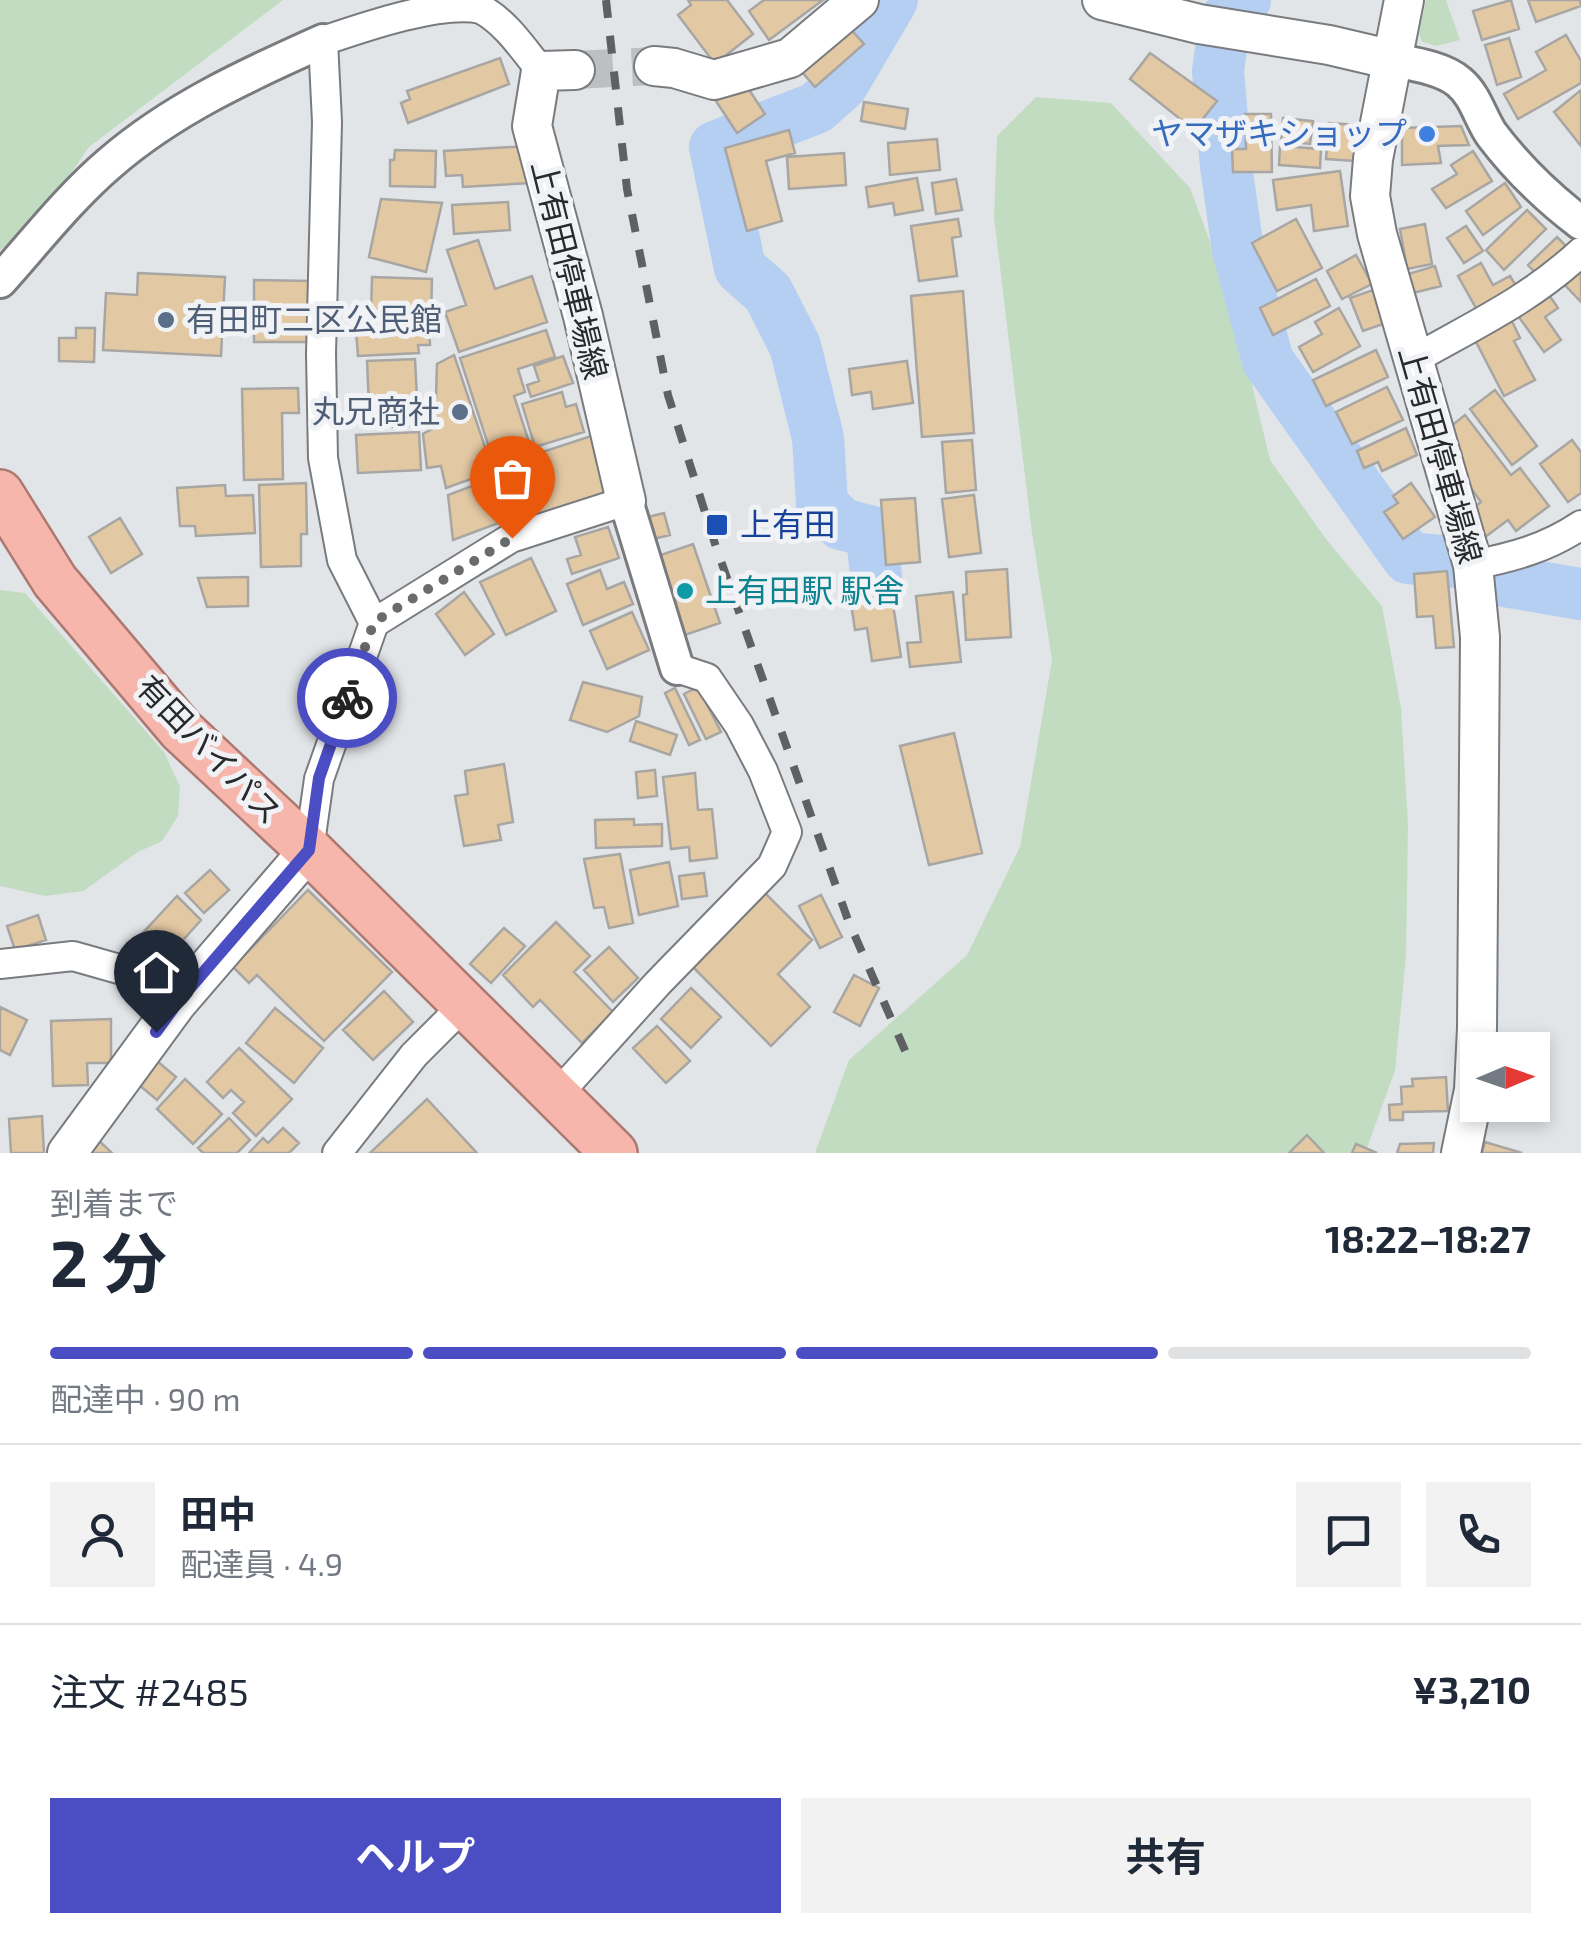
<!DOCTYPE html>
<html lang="ja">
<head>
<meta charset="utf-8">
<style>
	:root { --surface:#fff; --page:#f2f2f3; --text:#1f2937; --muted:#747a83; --line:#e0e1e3; --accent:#4b4dc3 }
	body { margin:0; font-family:"Exo 2","Noto Sans JP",sans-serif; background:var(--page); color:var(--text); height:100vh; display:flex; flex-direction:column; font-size:38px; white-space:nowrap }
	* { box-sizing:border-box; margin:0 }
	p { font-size:32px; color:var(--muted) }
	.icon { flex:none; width:55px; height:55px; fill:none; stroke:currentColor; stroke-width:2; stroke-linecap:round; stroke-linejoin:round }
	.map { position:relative; height:1153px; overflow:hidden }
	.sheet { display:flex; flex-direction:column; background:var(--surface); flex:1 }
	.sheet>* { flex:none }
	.needle { width:65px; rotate:88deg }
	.fabs { position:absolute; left:1460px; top:1032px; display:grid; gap:20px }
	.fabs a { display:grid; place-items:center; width:90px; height:90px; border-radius:0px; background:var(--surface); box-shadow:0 5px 15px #0003; font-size:50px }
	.pin { position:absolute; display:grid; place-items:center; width:85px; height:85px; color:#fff; margin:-102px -42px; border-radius:50% 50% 50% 0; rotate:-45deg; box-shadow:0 0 10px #0007 }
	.pin .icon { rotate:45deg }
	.courier { position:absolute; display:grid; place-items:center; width:100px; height:100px; margin:-50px; border:8px solid #4b4dc3; border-radius:50%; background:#fff; color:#222; box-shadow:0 2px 12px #0007 }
	.head em { font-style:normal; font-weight:700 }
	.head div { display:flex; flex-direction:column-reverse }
	.head { display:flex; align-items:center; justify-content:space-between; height:170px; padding:0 50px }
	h1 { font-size:65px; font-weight:700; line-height:75px }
	.bar { display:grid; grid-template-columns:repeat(4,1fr); gap:15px 10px; align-content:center; height:120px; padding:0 50px }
	.bar i { height:12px; border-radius:8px; background:var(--line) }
	.bar .selected { background:var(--accent) }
	.bar p { grid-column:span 4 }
	.line { display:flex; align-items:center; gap:25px; padding:0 50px; border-top:2px solid var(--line) }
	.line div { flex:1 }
	.round { display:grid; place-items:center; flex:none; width:105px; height:105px; border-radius:0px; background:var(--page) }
	.action { display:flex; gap:20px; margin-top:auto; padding:20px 50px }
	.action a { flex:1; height:115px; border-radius:0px; background:var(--accent); color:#fff; font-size:40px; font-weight:700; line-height:115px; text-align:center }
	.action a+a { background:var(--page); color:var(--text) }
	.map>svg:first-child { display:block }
</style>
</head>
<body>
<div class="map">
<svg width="1581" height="1153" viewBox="0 0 1581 1153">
	<rect width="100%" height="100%" fill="#e2e5e8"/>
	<path fill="#c2dcc1" d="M 0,0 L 283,0 L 89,147 L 37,223 L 0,250 Z
		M 1426,0 L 1446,0 L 1460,40 L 1436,46 L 1422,42 L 1419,33 Z
		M 1036,97 L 1111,103 L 1190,188 L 1232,301 L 1270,460 L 1326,539 L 1382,606 L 1401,708 L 1408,825 L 1406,956 L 1395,1071 L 1365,1153 L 815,1153 L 849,1060 L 967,955 L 1020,847 L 1052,660 L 1031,526 L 994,217 L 997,136 Z
		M 0,590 L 25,593 L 164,752 L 180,787 L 178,816 L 162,841 L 138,852 L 83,891 L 45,896 L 0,886 Z"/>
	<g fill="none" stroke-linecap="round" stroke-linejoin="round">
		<path stroke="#b4cff2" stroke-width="52" d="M 1245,0 L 1225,20 L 1218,71 L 1226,166 L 1238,250 L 1268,361 L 1408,558 L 1451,562
			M 876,578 L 872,532 L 841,524 L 822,504 L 818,438 L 795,346 L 768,293 L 740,268 L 715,147 L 816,108 L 842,85 L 892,0
			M 1498,580 L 1581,594"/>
	</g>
	<path fill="#e3c8a4" stroke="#a8a6a3" stroke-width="2.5" d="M 688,0 L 727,0 L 753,34 L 715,64 L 678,15 L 691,5 Z
		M 764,0 L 823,0 L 769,40 L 749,11 Z
		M 1511,0 L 1519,29 L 1482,40 L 1473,11 Z
		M 1528,0 L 1580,0 L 1581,6 L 1536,22 Z
		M 843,21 L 864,44 L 815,87 L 795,64 Z
		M 1566,35 L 1581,61 L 1581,83 L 1518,119 L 1504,94 L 1546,70 L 1536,52 Z
		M 1509,38 L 1521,77 L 1497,85 L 1485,45 Z
		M 1150,53 L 1217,101 L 1194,130 L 1130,79 Z
		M 500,58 L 509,84 L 408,123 L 401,103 L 410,99 L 407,91 Z
		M 744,82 L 765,114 L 737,133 L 716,101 Z
		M 1581,90 L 1581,146 L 1554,112 Z
		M 864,102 L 908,109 L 905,129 L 861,121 Z
		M 1245,114 L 1271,114 L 1272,172 L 1233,172 L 1232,149 L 1246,149 Z
		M 1283,118 L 1313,121 L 1310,144 L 1281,141 Z
		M 1329,123 L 1357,125 L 1355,161 L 1326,159 Z
		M 1461,126 L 1469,145 L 1438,146 L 1441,163 L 1402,165 L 1402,128 Z
		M 789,130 L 795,153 L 766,161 L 782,221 L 747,231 L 725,148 Z
		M 937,139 L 940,170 L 890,175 L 888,143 Z
		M 527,146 L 530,183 L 463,187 L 462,175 L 446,176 L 444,151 Z
		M 1280,146 L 1321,149 L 1320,168 L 1279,165 Z
		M 395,150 L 436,151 L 435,187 L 390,186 L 390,160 L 394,160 Z
		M 1473,151 L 1492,181 L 1446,208 L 1432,189 L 1457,174 L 1451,165 Z
		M 844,153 L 846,185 L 789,189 L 787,157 Z
		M 1340,171 L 1348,226 L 1314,231 L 1311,205 L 1277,210 L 1273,180 Z
		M 917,178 L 923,210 L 895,215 L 893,203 L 869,207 L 866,187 Z
		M 956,179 L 962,210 L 936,214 L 932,183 Z
		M 1505,183 L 1521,207 L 1483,235 L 1466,211 Z
		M 381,199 L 442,203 L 426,272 L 369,257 Z
		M 508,202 L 510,230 L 454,234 L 452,205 Z
		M 1527,210 L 1546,229 L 1504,270 L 1486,250 Z
		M 958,219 L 961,236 L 952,238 L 957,276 L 919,281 L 911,226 Z
		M 1296,219 L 1322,268 L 1277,291 L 1252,243 Z
		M 1425,224 L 1432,264 L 1407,269 L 1400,229 Z
		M 1466,226 L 1483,251 L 1464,263 L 1447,238 Z
		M 1557,237 L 1571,251 L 1542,280 L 1528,265 Z
		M 478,240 L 495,289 L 532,276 L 547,322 L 459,352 L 445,312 L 466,305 L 447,250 Z
		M 1356,255 L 1372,284 L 1342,299 L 1327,271 Z
		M 1481,263 L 1493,285 L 1510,276 L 1521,294 L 1481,317 L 1458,276 Z
		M 1435,266 L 1441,286 L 1413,293 L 1408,274 Z
		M 1581,266 L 1581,302 L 1563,283 Z
		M 138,273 L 225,277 L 221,356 L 103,350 L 106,293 L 137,295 Z
		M 372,277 L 432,279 L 431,316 L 371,314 Z
		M 1316,279 L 1330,306 L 1273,335 L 1260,308 Z
		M 254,280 L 312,281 L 312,342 L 254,342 Z
		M 1373,290 L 1386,323 L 1363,331 L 1350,298 Z
		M 963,291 L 974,433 L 922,437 L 911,296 Z
		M 1547,292 L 1558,308 L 1545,317 L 1561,340 L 1544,352 L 1516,313 Z
		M 1339,308 L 1360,346 L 1313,372 L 1299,347 L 1322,334 L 1315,322 Z
		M 1510,317 L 1520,338 L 1514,341 L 1535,380 L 1504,396 L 1473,336 Z
		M 429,327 L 430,345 L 418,345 L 419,353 L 358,356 L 356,331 Z
		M 76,328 L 95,328 L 94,362 L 59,361 L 59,338 L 76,338 Z
		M 546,330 L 555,357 L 518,369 L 525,392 L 514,396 L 531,448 L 493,460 L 460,358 Z
		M 1376,350 L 1388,377 L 1326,406 L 1313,380 Z
		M 454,355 L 493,471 L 446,488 L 441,466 L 427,468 L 423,434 L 435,427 L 437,364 Z
		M 563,356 L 573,383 L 531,397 L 527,385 L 539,381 L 534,366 Z
		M 415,359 L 417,398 L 408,399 L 409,426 L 370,428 L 367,361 Z
		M 907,361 L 913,403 L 873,409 L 871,392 L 852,395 L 849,369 Z
		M 1387,387 L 1403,420 L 1352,444 L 1336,412 Z
		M 298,388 L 299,413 L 282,413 L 283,479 L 244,480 L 242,389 Z
		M 1495,390 L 1537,446 L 1512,465 L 1470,409 Z
		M 562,392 L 566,407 L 576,404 L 584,432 L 535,447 L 522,404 Z
		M 1465,415 L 1511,475 L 1520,468 L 1549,506 L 1516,531 L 1508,520 L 1481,540 L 1463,516 L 1481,502 L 1452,462 L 1462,454 L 1445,431 Z
		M 1406,428 L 1417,455 L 1382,471 L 1378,462 L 1364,468 L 1357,451 Z
		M 419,432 L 421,470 L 358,473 L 356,435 Z
		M 591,436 L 609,493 L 522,522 L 503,465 Z
		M 972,440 L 976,490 L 946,493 L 942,442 Z
		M 1572,440 L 1581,452 L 1581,493 L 1568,502 L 1540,464 Z
		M 493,478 L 509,519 L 453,540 L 448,495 Z
		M 306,483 L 307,534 L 301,534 L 301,566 L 261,567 L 259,485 Z
		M 1411,483 L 1435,517 L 1403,539 L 1384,512 L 1398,503 L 1393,496 Z
		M 225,485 L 226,496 L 253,495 L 255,533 L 196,536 L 195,526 L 180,526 L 177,488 Z
		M 974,495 L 981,553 L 949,557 L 942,499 Z
		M 915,498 L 920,562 L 886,565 L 881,500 Z
		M 664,513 L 670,535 L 653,539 L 648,517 Z
		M 120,518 L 142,554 L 111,573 L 89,537 Z
		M 608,527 L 619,558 L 572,574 L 567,559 L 581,555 L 575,537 Z
		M 693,544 L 720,623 L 676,638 L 649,559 Z
		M 531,558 L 556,611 L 506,635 L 480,582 Z
		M 1007,569 L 1011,637 L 966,640 L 963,595 L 967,594 L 966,572 Z
		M 600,570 L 607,589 L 624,582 L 633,604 L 583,625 L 567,584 Z
		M 1447,571 L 1454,647 L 1436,648 L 1433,616 L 1417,617 L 1414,574 Z
		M 248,577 L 248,606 L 207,607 L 198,578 Z
		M 891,591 L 901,657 L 872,661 L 867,628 L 855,630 L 850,597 Z
		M 464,592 L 494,634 L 465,655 L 436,614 Z
		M 953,592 L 961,662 L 910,667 L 907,643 L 921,642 L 916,596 Z
		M 632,612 L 649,650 L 607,669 L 590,631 Z
		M 583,682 L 642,697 L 639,716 L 607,732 L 570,720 Z
		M 698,687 L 721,732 L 706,739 L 684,694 Z
		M 675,688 L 700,740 L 689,745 L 665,693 Z
		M 636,721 L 677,735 L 670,755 L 630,741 Z
		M 954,733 L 982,853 L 929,865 L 900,746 Z
		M 504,764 L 513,822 L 498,825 L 501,840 L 464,846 L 455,796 L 468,794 L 465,771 Z
		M 655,770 L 657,796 L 638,798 L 636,772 Z
		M 695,773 L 698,810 L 712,809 L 717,858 L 690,861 L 689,847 L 671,849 L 663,777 Z
		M 634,819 L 634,825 L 662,824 L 662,846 L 596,848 L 595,820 Z
		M 620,854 L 633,923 L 609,928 L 604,907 L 594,908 L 584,859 Z
		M 669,862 L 678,906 L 639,915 L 630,870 Z
		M 210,870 L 229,890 L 204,913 L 185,893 Z
		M 704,873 L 707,896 L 682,899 L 679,876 Z
		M 760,888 L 812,940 L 778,974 L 810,1007 L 771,1046 L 687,961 Z
		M 308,890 L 392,972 L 324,1041 L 257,975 L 249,983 L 233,967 Z
		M 821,895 L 842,937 L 820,948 L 799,906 Z
		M 177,896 L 201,920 L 165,960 L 140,936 Z
		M 38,915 L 46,940 L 15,950 L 7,926 Z
		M 556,922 L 590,956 L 574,972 L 613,1012 L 582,1043 L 540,1000 L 533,1007 L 503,975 Z
		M 504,928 L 525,946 L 491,983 L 470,964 Z
		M 609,947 L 638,978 L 613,1002 L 584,970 Z
		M 854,975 L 879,988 L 860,1026 L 834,1012 Z
		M 691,988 L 721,1017 L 691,1048 L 661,1019 Z
		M 384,991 L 413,1022 L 373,1060 L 343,1030 Z
		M 0,1007 L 27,1020 L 10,1055 L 0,1050 Z
		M 275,1008 L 323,1048 L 294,1083 L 246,1043 Z
		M 111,1019 L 111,1063 L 87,1063 L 88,1085 L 53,1086 L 51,1021 Z
		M 657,1026 L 690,1061 L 666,1083 L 633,1048 Z
		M 239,1048 L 292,1099 L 256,1136 L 233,1113 L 244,1102 L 231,1090 L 223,1098 L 207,1082 Z
		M 157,1061 L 176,1077 L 157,1100 L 138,1084 Z
		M 1446,1077 L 1448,1111 L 1403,1112 L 1403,1120 L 1390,1120 L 1389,1105 L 1402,1104 L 1401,1087 L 1413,1086 L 1412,1079 Z
		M 185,1079 L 222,1114 L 193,1144 L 157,1109 Z
		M 427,1099 L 477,1153 L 370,1153 Z
		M 42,1116 L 44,1153 L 11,1153 L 9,1119 Z
		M 229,1118 L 250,1140 L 237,1153 L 203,1153 L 198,1148 Z
		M 283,1128 L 299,1143 L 289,1153 L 249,1153 L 263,1138 L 268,1143 Z
		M 1307,1135 L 1324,1153 L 1289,1153 Z
		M 96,1138 L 112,1153 L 82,1153 Z
		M 1485,1142 L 1522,1153 L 1482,1153 Z
		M 1434,1143 L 1433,1153 L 1397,1153 L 1400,1144 Z
		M 1356,1144 L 1377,1153 L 1352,1153 Z"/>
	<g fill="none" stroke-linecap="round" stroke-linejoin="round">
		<path stroke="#bdbfc2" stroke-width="38" stroke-dasharray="38 19" stroke-linecap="butt" d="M 575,70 L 654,66"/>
		<g stroke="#797b7e" stroke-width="32">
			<path id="minor" d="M 1413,360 C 1474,325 1528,301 1581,252
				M 1473,565 C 1513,557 1547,548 1581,525
				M 374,623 L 511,538 L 626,501
				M 309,850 L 319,779 L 374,623 L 342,560 L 323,458 L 321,354 L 327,122 L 323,41 C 364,27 442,0 481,9 C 506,22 524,50 541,71
				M 0,964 L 73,956 L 126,971 L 177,1003
				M 556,1096 L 658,983 L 772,866 L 787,832 L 763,771 L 739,725 L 707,678 L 677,668
				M 337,1153 L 414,1055 L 465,1004"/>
		</g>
		<g stroke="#797b7e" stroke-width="38">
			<path id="tertiary" d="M 1393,60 C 1413,64 1443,68 1459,82 C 1476,96 1480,118 1492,135 C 1517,168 1548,198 1581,223
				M 0,281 C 35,242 70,197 110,163 C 172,109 249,74 323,41
				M 626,501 L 677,668"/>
		</g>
		<g stroke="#797b7e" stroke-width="42">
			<path id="secondary" d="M 1102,0 L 1199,24 L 1329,45 L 1393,60
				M 1404,0 L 1373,159 L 1370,196 L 1377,234 L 1473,565 L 1480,637 L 1477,1028 L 1474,1090 L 1461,1153
				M 654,66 L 674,68 L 714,80 L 790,58 L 859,0
				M 575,70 L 541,71 L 532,126 L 583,316 L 626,501
				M 67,1153 L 177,1003 L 309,850"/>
		</g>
		<g stroke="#ac7972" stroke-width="50">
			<path id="trunk" d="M 0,493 L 55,581 L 181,730 L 309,850 L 614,1153"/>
		</g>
		<use href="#minor" stroke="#fff" stroke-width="28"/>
		<use href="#tertiary" stroke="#fff" stroke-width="32"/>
		<use href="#secondary" stroke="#fff" stroke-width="38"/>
		<use href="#trunk" stroke="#f6b6ac" stroke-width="45"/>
		<path stroke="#5e6062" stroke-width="8" stroke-dasharray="18 18" stroke-linecap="butt" d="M 606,0 L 627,189 L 668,395 L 716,547 L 848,920 L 907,1055"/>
	</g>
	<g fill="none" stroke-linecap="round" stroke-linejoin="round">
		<path stroke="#696b6c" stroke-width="10" stroke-dasharray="0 18" d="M 347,698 L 374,622 L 512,538"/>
		<path stroke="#4b4dc3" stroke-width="12" d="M 156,1032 L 177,1003 L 309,850 L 319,778 L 347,698"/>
	</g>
	<circle fill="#3f7fe0" stroke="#f0f2f5" stroke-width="4" cx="1427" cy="134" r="10"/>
	<g fill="#5c6f8a" stroke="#f0f2f5" stroke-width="4">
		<circle cx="166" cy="320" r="10"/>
		<circle cx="460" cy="412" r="10"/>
	</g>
	<rect fill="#1a4fb4" stroke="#f0f2f5" stroke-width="4" x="705" y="513" width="24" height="24" rx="5"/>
	<circle fill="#0f9aa8" stroke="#f0f2f5" stroke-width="4" cx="685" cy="591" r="10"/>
	<g text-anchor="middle" stroke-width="10" stroke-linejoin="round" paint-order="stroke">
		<g font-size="32" fill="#366cbe" stroke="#f0f2f5" text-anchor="end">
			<text x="1407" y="145">ヤマザキショップ</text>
		</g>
		<g font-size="32" fill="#28292a" stroke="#f0f2f5">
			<text transform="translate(569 270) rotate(76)" y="11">上有田停車場線</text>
			<text transform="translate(1440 455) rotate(74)" y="11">上有田停車場線</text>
			<text transform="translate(209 750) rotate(46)" y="11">有田バイパス</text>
		</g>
		<g font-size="32" fill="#4e5e75" stroke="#f0f2f5" text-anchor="start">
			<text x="186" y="331">有田町二区公民館</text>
			<text x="440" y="423" text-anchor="end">丸兄商社</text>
		</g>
		<g font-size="32" fill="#164399" stroke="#f0f2f5" text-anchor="start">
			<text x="740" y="536">上有田</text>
		</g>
		<g font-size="32" fill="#0d838f" stroke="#f0f2f5" text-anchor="start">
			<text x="705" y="602">上有田駅 駅舎</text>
		</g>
	</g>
</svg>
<div class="fabs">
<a><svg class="needle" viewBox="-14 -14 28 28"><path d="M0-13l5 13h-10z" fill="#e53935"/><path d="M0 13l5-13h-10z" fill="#747a83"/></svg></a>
</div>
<div class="pin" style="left:512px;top:538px;background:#ea580c"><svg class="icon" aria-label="bag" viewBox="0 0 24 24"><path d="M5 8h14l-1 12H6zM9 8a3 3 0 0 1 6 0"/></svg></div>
<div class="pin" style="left:156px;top:1032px;background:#1f2937"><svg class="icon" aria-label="home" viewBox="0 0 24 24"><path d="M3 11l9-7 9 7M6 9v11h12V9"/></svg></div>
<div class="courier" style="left:347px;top:698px"><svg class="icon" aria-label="bike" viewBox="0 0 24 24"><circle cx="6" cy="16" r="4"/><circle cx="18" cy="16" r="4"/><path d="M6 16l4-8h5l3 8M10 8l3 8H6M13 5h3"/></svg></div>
</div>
<section class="sheet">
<div class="head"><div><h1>2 分</h1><p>到着まで</p></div><em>18:22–18:27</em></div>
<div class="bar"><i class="selected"></i><i class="selected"></i><i class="selected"></i><i></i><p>配達中 · 90 m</p></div>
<div class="line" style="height:180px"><a class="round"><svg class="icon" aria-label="person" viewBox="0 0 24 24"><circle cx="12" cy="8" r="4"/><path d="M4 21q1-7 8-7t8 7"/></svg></a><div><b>田中</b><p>配達員 · 4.9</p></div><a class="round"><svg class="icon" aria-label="chat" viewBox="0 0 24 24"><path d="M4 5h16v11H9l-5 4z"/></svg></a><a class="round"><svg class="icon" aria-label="phone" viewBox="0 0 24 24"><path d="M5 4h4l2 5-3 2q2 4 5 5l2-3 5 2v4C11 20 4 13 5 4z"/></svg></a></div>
<div class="line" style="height:130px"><div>注文 #2485</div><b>¥3,210</b></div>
<div class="action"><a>ヘルプ</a><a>共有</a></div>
</section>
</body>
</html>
